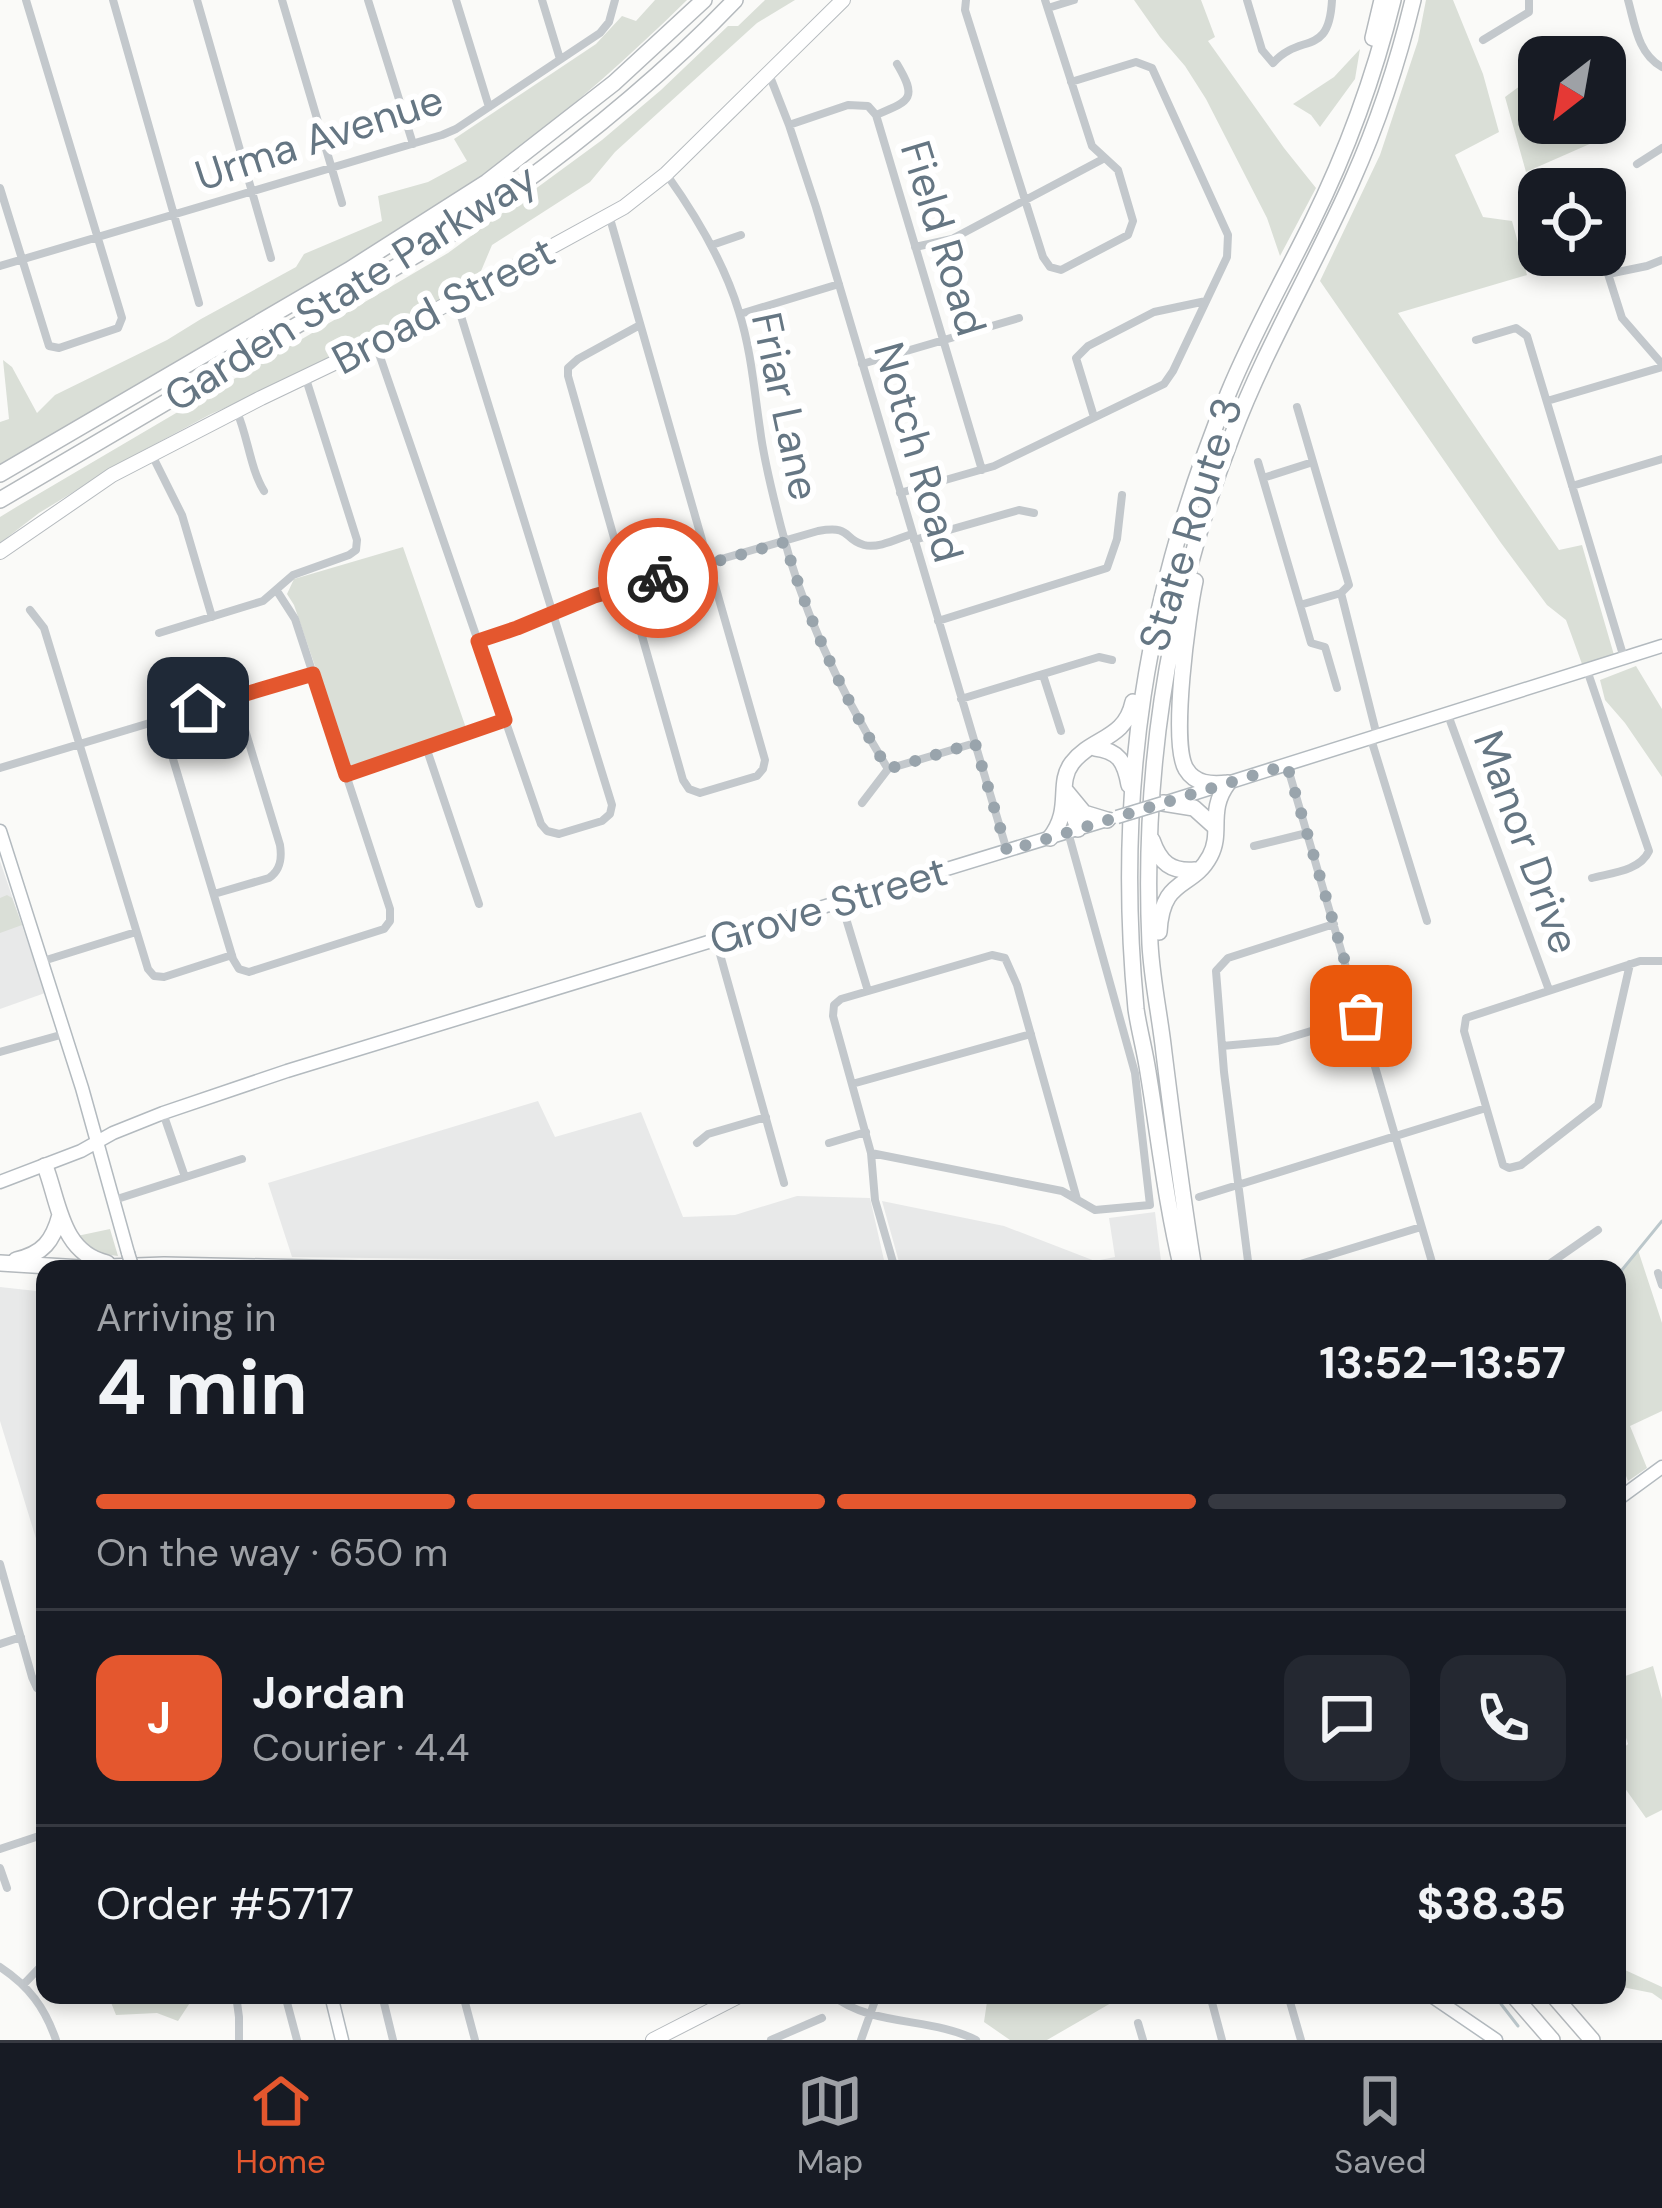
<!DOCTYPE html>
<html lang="en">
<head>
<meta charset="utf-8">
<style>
	:root { --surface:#171b24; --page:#242831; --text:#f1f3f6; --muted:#9ea1a6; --line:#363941; --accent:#e4572e }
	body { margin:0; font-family:"DM Sans",sans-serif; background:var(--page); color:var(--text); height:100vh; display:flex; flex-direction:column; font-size:45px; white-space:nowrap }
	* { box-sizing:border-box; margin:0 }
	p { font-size:39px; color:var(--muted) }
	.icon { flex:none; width:66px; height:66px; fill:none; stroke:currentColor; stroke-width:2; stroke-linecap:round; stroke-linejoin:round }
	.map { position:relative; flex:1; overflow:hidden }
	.details { position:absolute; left:36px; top:1260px; width:1590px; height:744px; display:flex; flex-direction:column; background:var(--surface); border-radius:24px; box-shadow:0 6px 18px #0003 }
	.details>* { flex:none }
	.needle { width:78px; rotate:211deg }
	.controls { position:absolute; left:1518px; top:36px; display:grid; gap:24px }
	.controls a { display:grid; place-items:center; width:108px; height:108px; border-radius:24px; background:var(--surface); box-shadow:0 6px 18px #0003; font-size:60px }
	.pin { position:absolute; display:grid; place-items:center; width:102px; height:102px; color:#fff; margin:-51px; border-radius:24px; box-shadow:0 6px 18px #0006 }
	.courier { position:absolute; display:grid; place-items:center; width:120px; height:120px; margin:-60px; border:9px solid #e4572e; border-radius:50%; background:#fff; color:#222; box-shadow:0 3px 15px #0007 }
	.summary em { font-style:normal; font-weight:700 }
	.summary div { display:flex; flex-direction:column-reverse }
	.summary { display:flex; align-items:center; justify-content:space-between; height:204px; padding:0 60px }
	h1 { font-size:78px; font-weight:700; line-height:90px }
	.bar { display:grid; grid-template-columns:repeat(4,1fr); gap:18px 12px; align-content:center; height:144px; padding:0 60px }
	.bar i { height:15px; border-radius:9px; background:var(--line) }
	.bar .on { background:var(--accent) }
	.bar p { grid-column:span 4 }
	.line { display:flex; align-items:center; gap:30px; padding:0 60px; border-top:3px solid var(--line) }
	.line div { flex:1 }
	.round { display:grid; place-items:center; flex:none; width:126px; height:126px; border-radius:24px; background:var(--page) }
	.menu { display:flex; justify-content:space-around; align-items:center; height:168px; border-top:3px solid var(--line); background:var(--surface); font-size:33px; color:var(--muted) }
	.menu a { display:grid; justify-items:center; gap:6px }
	.menu .on { color:var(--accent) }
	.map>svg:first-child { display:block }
</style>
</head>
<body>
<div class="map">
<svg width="1662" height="2040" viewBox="0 0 1662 2040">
	<rect width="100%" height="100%" fill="#fafaf8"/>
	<path fill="#e8e9e9" d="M 0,861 L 45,993 L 0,1009 Z
		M 538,1101 L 555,1137 L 641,1112 L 683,1217 L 735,1215 L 797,1196 L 870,1198 L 886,1269 L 776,1269 L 747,1265 L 534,1260 L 292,1257 L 268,1183 Z
		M 882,1201 L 1004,1226 L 1095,1261 L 1115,1257 L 1109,1218 L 1155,1212 L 1162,1269 L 901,1269 Z
		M 0,1287 L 45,1292 L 45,1568 L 0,1421 Z"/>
	<path fill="#dadfd7" d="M 655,0 L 687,0 C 621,65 553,124 478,179 C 444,204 406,225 370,247 C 248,323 123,393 0,468 L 0,422 L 9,419 L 3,360 L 12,367 L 37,413 L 55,395 L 167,340 L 201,319 L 296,267 L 304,254 L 382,221 L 378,196 L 428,182 L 467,161 L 454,139 L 596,44 L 622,16 L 636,21 Z
		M 765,0 L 795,0 L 757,23 L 615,152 L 590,182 L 492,245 L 476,283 L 327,363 L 211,414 L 131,457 L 39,513 L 0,543 L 0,517 L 18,506 L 448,253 L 602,140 L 661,90 L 728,26 L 738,26 Z
		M 1134,0 L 1201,0 L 1215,37 L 1208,41 L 1284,148 L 1316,188 L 1280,256 L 1267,218 L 1206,99 L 1185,66 L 1160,37 Z
		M 1426,0 L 1453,0 L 1483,74 L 1499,132 L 1455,155 L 1483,217 L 1512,221 L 1527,275 L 1398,313 L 1559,550 L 1582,545 L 1614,655 L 1582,664 L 1566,620 L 1547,605 L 1501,543 L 1320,281 L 1380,155 L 1418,41 Z
		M 1360,49 L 1355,79 L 1320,127 L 1311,115 L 1293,104 L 1334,77 Z
		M 1539,72 L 1539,123 L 1605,123 L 1605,102 L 1617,132 L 1526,172 L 1505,97 Z
		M 403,547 L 466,728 L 350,768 L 294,605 L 287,594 L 294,579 Z
		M 1636,666 L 1662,709 L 1662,777 L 1625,723 L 1605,700 L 1600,680 Z
		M 7,895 L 12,898 L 22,925 L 0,933 L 0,898 Z
		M 110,1229 L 118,1256 L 95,1253 L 77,1236 Z
		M 1638,1250 L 1662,1323 L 1662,1411 L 1630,1426 L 1647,1468 L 1628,1481 L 1617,1453 L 1617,1276 Z
		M 1653,1666 L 1662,1699 L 1662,1810 L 1646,1818 L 1617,1777 L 1617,1754 L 1628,1744 L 1617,1710 L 1617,1679 Z
		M 1617,1959 L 1625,1970 L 1662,1987 L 1662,2000 L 1652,1993 L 1617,1986 Z
		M 108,1995 L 195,1995 L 178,2021 L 157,2013 L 116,2015 Z
		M 988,1995 L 1125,1995 L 1047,2040 L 1010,2040 L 984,2022 Z"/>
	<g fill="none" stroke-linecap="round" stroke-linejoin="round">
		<path stroke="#bbc7cb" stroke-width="3" d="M 1617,1276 L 1662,1221
			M 1501,2004 L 1518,2026"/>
		<g stroke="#b3babf" stroke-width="15">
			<path id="secondary" d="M 1164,803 L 1662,646
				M 0,831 L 82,1088 L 128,1253
				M 0,1182 L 81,1151 L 113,1133 L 163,1113 L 287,1071 L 1110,819
				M 1617,1500 L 1662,1467
				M 331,1995 L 342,2040
				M 1430,1995 L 1496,2040"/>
		</g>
		<g stroke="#b5babe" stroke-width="16">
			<path id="primary" d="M 0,552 L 112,475 L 261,398 L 376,343 L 624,207 L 666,174 L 843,0
				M 653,2040 L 741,1995"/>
		</g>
		<g stroke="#b4b9bd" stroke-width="18">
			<path id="highway" d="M 1373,38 L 1382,0
				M 0,474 L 349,270 L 487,182 L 614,83 L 704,0
				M 0,500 L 445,238 C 548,168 648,91 735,0
				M 1195,581 C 1188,613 1170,743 1186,769 C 1195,784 1211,785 1228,783
				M 1095,748 C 1119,751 1125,762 1129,785
				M 1065,790 L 1084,813 L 1107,820
				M 1068,799 L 1078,829
				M 1163,803 L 1194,808 L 1214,826
				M 1050,838 C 1073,809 1056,784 1072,763 C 1092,737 1125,740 1133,702
				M 1152,840 C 1160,863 1171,872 1195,870
				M 1159,932 C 1162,876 1192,890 1210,856 C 1223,832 1207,811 1228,783
				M 45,1166 C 59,1202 61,1253 107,1263
				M 16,1260 C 43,1254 53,1241 60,1215
				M 0,1263 L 81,1268 L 164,1265 L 359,1269
				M 1182,1269 C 1166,1204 1159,1138 1148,1072 C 1145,1051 1139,1030 1136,1009 C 1115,791 1145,597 1228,394 C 1252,335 1284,279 1312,222 C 1347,151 1374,77 1393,0
				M 1194,1269 C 1182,1197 1173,1125 1164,1053 C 1160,1016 1152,981 1150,944 C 1142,770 1169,599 1232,436 C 1265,348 1314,267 1352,181 C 1378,123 1398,62 1413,0
				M 1513,1995 L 1552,2040
				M 1553,1995 L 1592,2040"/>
		</g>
		<path stroke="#c3c8cc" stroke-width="8" d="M 113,0 L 199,303
			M 197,0 L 271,258
			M 282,0 L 342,203
			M 368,0 L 413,144
			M 456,0 L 489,107
			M 542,0 L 560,59
			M 966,0 L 965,10 L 1043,257 L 1050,267 L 1061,270 L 1128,235 L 1133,221 L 1118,170 L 1092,146 L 1045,0
			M 1247,0 L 1262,50 L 1273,63 C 1301,32 1329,58 1332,0
			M 1628,0 C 1635,25 1638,54 1662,67
			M 1048,8 L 1074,0
			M 1483,40 L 1529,12 L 1529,0
			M 769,74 L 789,125 L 816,207 L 1007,851
			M 876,115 C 910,101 918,99 897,64
			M 789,125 L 848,105 L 868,106 L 876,115 L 982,470
			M 1637,164 L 1662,148
			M 667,175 C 697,217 724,262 739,312 C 751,350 754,389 760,429 C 764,462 773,495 781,527 C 803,614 841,693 888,769
			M 0,188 L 49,346 L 59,348 L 118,328 L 122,318 L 26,0
			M 609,215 L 765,760 L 763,769 L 757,776 L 700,793 L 689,789 L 683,780 L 568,376 L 568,368 L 578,359 L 640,325
			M 712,245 L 741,235
			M 915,247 L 952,239 L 1103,159
			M 1602,255 L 1622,318 L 1662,364
			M 0,266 L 442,135 L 456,129 L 600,33 L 609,22 L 615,0
			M 1608,274 L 1647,266 L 1662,260
			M 740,314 L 839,284
			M 1476,340 L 1516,328 L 1527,336 L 1624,658
			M 376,345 L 541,824 L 547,831 L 559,834 L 602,821 L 610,814 L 612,805 L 456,300
			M 862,364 L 1019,318
			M 1547,401 L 1662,367
			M 1297,407 L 1349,585 L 1341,593 L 1377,736
			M 237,412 C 248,437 250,468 264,491
			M 1094,417 L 1076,358 L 1088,346 L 1154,312 L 1206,301
			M 152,455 L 182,515 L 212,617
			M 1258,462 L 1300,605 L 1341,593
			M 1263,478 L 1313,462
			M 1572,486 L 1662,459
			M 900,493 L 994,466 L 1164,384 L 1173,371 L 1227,257 L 1228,235 L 1152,68 L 1136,62 L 1071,82
			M 914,540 L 1019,510 L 1034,513
			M 1300,605 L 1311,643 L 1325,647 L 1337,688
			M 30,610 L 44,628 L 148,969 L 154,976 L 164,977 L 232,955
			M 938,621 L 1107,568 L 1117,539 L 1122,495
			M 159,633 L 263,601 L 293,575 L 349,555 L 356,550 L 357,540 L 306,379
			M 478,641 L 517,628 L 594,596 L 818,531 C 853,525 842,539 864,545 C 878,549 899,538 912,534
			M 1587,670 L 1649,851 C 1640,871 1611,873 1592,878
			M 1043,675 L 1061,731
			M 961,699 L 1099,657 L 1112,660
			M 1448,715 L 1549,990
			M 161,719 L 233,959 L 239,969 L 249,972 L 384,929 L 390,921 L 390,909 L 295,619 L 277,591
			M 1371,739 L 1427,921
			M 426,747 L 479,904
			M 1287,765 L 1434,1269
			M 0,768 L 313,674
			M 888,769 L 975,743
			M 346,775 L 505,720
			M 862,803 L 888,769
			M 1254,846 L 1307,833
			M 214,894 L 269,878 C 281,870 282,858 280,845 L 235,697
			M 841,902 L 868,991
			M 716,940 L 784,1183
			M 43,961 L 136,932
			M 1630,964 L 1598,1105 L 1521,1165 L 1509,1168 L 1503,1165 L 1464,1031 L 1466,1018 L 1640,961 L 1662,961
			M 1222,1046 L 1278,1041 L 1361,1016
			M 0,1052 L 64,1034
			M 852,1084 L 1031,1034
			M 163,1113 L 185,1177
			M 697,1143 L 708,1134 L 766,1117
			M 829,1143 L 866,1132
			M 871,1153 L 1062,1191 L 1095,1210 L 1150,1205 L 1135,1073 L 1068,832
			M 1199,1197 L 1486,1108
			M 114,1200 L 242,1159
			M 895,1269 L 875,1200 L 871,1153 L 833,1016 L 834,1005 L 841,999 L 992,955 L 1005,958 L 1017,985 L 1077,1199
			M 1249,1269 L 1224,1072 L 1216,971 L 1228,958 L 1334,924
			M 1284,1269 L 1421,1227
			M 1542,1269 L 1598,1230
			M 1658,1273 L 1662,1285
			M 0,1564 L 32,1677 L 37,1688 L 45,1694
			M 0,1644 L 21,1637
			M 0,1849 L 45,1834
			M 0,1868 L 7,1888
			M 0,1967 C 29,1986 45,2008 56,2040
			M 23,1985 L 45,1962
			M 236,1995 L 239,2017 L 239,2040
			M 285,1995 L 297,2040
			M 382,1995 L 393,2040
			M 463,1995 L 475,2040
			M 832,1995 C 871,2027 932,2017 976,2040
			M 1210,1995 L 1222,2040
			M 1288,1995 L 1301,2040
			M 1138,2023 L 1143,2040
			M 771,2040 L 822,2018
			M 861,2040 L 877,1995"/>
		<use href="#secondary" stroke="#fff" stroke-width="12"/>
		<use href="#primary" stroke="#fff" stroke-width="14"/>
		<use href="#highway" stroke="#fff" stroke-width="15"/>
		<g stroke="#b3babf" stroke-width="15" stroke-linecap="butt">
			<path id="secondary-bridge" d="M 1117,817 L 1163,803
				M 128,1253 L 133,1269"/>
		</g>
		<use href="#secondary-bridge" stroke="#fff" stroke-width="12"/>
	</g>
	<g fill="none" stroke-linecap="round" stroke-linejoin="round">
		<path stroke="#99a4ac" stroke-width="12" stroke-dasharray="0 21.6" d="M 658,578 L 785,542 C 809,623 843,697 888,769 L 975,743 L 1007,851 L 1287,765 L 1361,1016"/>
		<path stroke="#e4572e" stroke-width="15" d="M 198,708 L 313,674 L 346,775 L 505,720 L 478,641 L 517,628 L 594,596 L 658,578"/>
	</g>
	<g text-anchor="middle" stroke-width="12" stroke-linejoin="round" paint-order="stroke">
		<g font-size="42" fill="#657683" stroke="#fff">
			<text transform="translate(319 137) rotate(-18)" y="15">Urma Avenue</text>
			<text transform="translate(944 238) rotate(73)" y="15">Field Road</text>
			<text transform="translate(350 287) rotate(-32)" y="15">Garden State Parkway</text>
			<text transform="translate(443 305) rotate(-28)" y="15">Broad Street</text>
			<text transform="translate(786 406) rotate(78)" y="15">Friar Lane</text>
			<text transform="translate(919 452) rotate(74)" y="15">Notch Road</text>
			<text transform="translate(1190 524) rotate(-73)" y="15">State Route 3</text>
			<text transform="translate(1527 842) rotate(70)" y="15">Manor Drive</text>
			<text transform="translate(828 905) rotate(-17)" y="15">Grove Street</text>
		</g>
	</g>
</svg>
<div class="controls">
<a><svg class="needle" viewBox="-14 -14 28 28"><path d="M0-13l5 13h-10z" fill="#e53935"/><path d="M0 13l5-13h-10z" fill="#9ea1a6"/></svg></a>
<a><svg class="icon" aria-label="locate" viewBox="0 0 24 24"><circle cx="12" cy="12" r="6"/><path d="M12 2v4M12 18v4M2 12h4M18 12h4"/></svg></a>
</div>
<div class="pin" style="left:1361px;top:1016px;background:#ea580c"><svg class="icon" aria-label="bag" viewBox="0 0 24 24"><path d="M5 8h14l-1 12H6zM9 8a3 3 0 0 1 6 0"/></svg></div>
<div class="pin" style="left:198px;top:708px;background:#1f2937"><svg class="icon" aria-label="home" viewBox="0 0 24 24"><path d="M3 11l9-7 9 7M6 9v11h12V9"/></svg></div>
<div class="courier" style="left:658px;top:578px"><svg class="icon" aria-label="bike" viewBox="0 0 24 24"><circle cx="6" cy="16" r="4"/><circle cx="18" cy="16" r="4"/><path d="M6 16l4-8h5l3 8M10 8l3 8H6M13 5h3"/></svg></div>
<section class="details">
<div class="summary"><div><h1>4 min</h1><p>Arriving in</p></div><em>13:52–13:57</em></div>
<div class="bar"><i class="on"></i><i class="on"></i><i class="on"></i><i></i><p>On the way · 650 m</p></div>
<div class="line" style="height:216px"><b class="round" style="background:var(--accent);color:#fff">J</b><div><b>Jordan</b><p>Courier · 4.4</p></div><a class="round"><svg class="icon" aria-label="chat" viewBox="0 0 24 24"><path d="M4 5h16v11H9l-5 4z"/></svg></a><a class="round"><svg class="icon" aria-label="phone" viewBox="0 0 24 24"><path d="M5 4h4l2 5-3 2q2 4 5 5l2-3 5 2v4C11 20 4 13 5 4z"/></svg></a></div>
<div class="line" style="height:156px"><div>Order #5717</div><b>$38.35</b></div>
</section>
</div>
<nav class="menu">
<a class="on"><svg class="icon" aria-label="home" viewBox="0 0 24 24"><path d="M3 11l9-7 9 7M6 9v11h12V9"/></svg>Home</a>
<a><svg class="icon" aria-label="map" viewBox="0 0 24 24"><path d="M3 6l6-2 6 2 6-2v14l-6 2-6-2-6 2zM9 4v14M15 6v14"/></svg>Map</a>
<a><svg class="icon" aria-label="saved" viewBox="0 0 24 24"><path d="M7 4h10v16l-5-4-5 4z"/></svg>Saved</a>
</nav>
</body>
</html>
